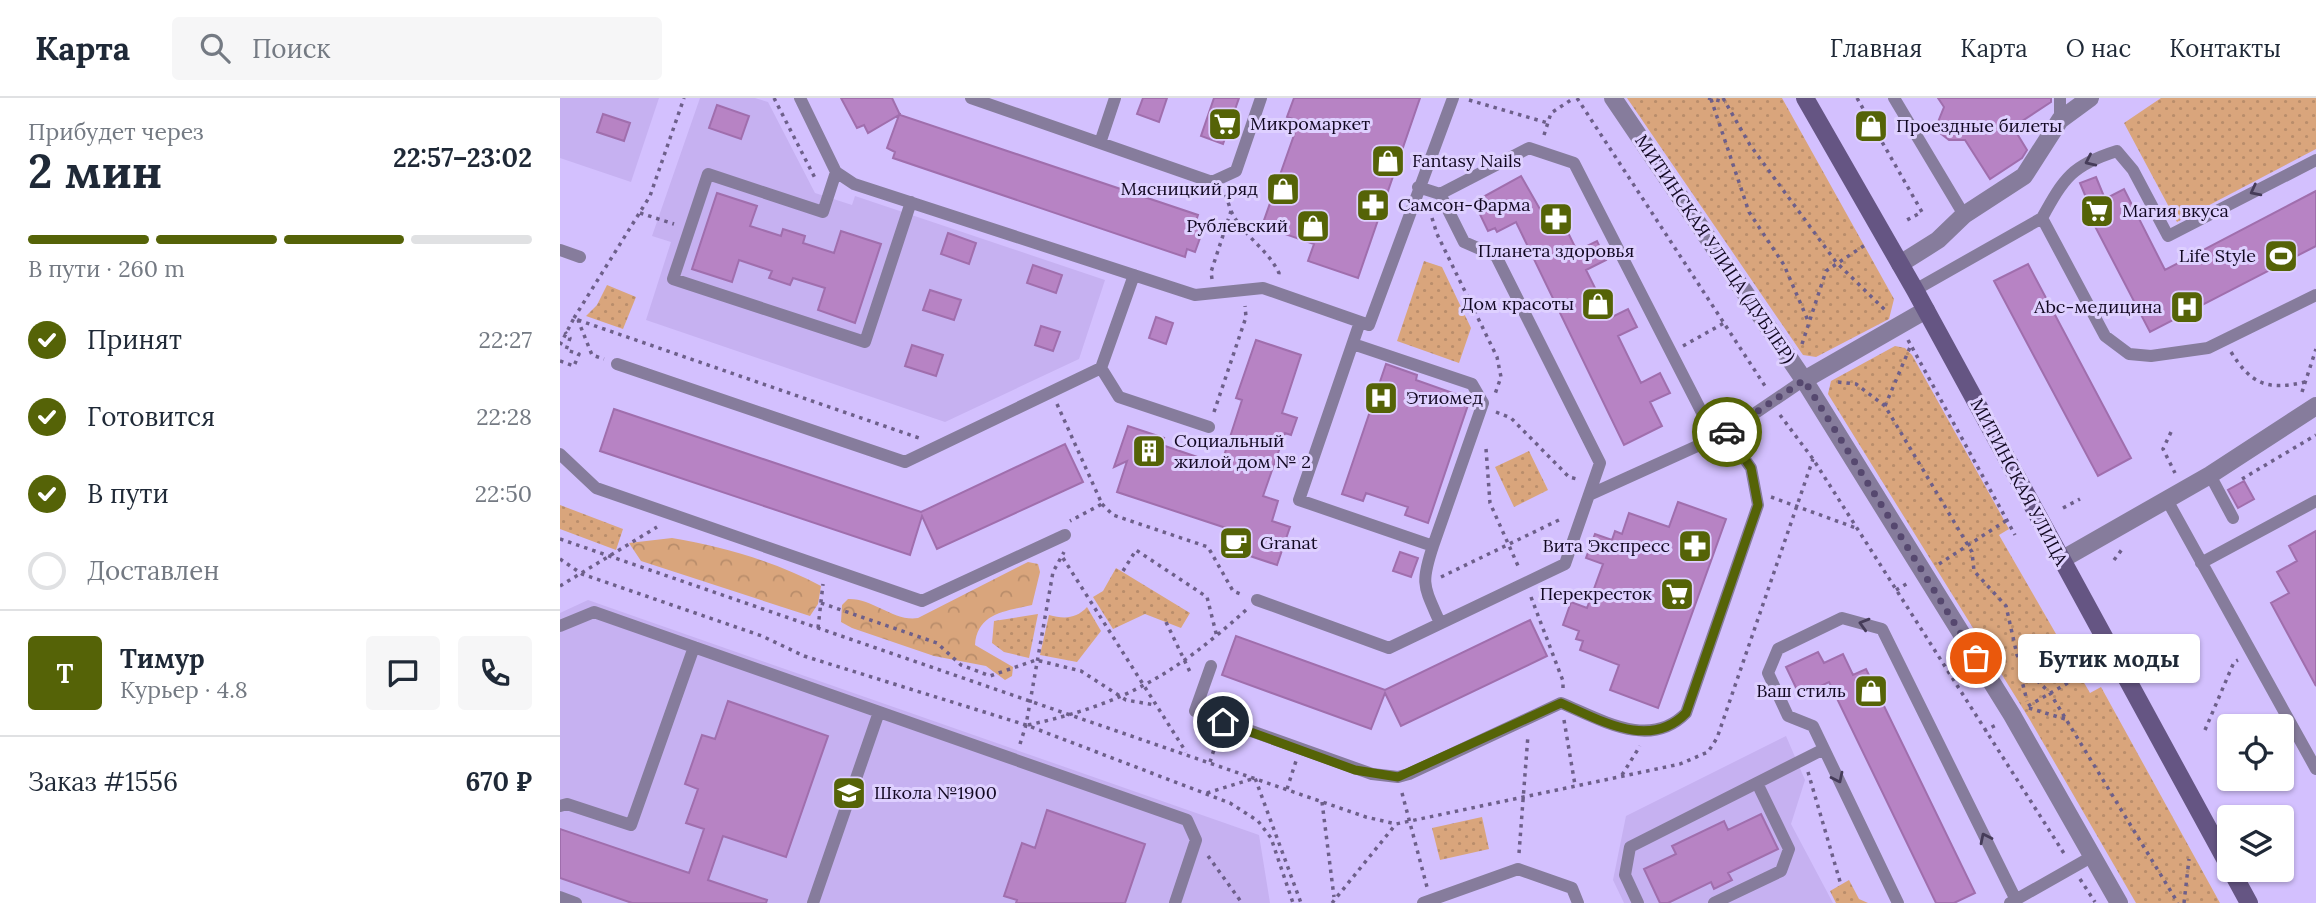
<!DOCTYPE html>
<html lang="ru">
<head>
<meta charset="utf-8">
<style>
	:root { --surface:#fff; --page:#f6f6f7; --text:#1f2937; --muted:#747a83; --line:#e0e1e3; --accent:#556307 }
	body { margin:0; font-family:Lora,serif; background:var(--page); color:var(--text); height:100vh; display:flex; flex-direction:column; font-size:26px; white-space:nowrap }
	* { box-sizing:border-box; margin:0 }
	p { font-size:23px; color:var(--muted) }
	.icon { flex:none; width:38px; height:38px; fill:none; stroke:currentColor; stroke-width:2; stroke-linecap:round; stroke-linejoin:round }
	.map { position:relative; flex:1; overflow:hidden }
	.details { display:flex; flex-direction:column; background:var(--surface); width:560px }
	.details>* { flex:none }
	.buttons { position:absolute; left:1657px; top:616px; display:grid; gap:14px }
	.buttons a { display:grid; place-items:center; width:77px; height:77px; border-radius:7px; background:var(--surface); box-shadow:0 2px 5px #0004; font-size:35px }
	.pin { position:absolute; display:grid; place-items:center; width:60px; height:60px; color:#fff; margin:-30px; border:4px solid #fff; border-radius:50%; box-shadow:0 2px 7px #0007 }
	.courier { position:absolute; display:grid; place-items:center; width:70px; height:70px; margin:-35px; border:5px solid #556307; border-radius:50%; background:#fff; color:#222; box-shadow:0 2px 9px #0007 }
	.bubble { position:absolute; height:49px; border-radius:7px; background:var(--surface); box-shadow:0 2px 5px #0004; font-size:23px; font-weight:700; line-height:49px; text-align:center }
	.summary em { font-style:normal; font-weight:700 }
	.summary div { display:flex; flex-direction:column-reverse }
	.summary { display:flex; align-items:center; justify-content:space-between; height:119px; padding:0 28px }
	h1 { font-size:46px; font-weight:700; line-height:52px }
	.bar { display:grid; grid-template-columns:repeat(4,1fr); gap:10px 7px; align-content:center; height:84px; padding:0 28px }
	.bar i { height:9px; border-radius:5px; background:var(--line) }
	.bar .selected { background:var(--accent) }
	.bar p { grid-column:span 4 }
	.line { display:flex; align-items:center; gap:18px; padding:0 28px; border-top:2px solid var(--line) }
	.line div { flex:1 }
	.round { display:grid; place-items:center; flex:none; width:74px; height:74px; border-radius:7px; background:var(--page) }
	ol { padding:0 28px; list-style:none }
	li { display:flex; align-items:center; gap:21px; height:77px }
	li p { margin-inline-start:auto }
	li .icon { padding:7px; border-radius:50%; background:var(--accent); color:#fff; stroke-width:4 }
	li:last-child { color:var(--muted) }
	li i { width:38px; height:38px; border:4px solid var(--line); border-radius:50% }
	header { display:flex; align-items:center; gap:42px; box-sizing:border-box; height:98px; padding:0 35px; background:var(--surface); border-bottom:2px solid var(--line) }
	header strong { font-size:33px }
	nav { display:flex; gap:38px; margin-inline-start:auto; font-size:24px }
	.search { width:490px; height:63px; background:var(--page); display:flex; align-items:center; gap:18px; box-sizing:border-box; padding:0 24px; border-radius:7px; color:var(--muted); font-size:26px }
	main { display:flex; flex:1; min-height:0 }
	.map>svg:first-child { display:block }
</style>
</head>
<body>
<header>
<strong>Карта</strong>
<div class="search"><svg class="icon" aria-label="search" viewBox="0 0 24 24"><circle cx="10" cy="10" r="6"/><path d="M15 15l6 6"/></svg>Поиск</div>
<nav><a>Главная</a><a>Карта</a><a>О нас</a><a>Контакты</a></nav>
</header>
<main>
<section class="details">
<div class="summary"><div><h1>2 мин</h1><p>Прибудет через</p></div><em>22:57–23:02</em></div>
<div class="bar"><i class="selected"></i><i class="selected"></i><i class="selected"></i><i></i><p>В пути · 260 m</p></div>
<ol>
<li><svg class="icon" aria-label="check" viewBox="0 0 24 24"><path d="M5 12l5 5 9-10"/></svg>Принят<p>22:27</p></li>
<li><svg class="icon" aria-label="check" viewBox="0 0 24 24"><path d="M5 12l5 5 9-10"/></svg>Готовится<p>22:28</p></li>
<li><svg class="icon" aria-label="check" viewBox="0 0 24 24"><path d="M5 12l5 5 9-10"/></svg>В пути<p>22:50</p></li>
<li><i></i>Доставлен</li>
</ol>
<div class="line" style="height:126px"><b class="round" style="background:var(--accent);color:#fff">Т</b><div><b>Тимур</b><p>Курьер · 4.8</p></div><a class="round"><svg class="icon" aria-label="chat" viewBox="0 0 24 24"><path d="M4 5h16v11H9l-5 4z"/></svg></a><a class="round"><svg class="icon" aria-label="phone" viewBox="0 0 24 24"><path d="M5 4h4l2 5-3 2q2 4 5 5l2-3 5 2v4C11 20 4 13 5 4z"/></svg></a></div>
<div class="line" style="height:91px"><div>Заказ #1556</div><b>670 ₽</b></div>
</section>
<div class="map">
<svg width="1756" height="805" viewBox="0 0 1756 805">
	<defs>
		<pattern id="forest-crowns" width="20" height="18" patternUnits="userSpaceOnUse" patternTransform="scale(1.75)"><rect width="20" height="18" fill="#d9a57c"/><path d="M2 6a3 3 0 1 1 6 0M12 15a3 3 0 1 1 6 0" fill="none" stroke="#b98d6b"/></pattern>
		<pattern id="park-dots" width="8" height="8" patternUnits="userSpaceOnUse" patternTransform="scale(1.75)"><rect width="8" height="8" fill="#d9a57c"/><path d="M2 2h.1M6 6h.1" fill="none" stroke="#b98d6b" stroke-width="1.8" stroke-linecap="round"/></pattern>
	</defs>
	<rect width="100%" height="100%" fill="#d3c0fe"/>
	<path fill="#c6b1f1" d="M 0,0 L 99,0 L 71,84 L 0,60 Z
		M 140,0 L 195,0 L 208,4 L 255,95 L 292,107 L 295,98 L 545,182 L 519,261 L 385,324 L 86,222 L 111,144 L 92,138 Z
		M 28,502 L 699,737 L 710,805 L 0,805 L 0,515 Z
		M 1226,638 L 1245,682 L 1231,726 L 1273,805 L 1064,805 L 1053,782 L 1066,718 Z"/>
	<path fill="url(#forest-crowns)" d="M 112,440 C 162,448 216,464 261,488 L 258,506 L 250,518 L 81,463 L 69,445 Z
		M 468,464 L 478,466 L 480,474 L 472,507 C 446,513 417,515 415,547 L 453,569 L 452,578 L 445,582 L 426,568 L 374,558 L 292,530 L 281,524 L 282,507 L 288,501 C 313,500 334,524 358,520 Z"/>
	<path fill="url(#park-dots)" d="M 1067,0 L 1222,0 L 1334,201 L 1329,221 L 1256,259 L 1243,257 Z
		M 1601,0 L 1756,0 L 1756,51 L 1617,124 L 1564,25 Z
		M 864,163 L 882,169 L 911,230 L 899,265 L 837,243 Z
		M 47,187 L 76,199 L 63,231 L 26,218 L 37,207 Z
		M 1335,248 L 1345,250 L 1352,257 L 1449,431 L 1439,437 L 1530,595 L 1541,589 L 1660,805 L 1576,805 L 1470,622 L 1268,296 L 1271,283 Z
		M 969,353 L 988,392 L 954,409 L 935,369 Z
		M 0,407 L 63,431 L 56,452 L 0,431 Z
		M 556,470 L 630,515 L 621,530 L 585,516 L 553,531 L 533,499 L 543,493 Z
		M 527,509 L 541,533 L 517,564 L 480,557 L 489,517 C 504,521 516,521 527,509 Z
		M 478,516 L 469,560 L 444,554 L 432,545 L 434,523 Z
		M 922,719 L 929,751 L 880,762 L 872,730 Z
		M 1289,782 L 1299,801 L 1308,805 L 1276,805 L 1270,793 Z"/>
	<path fill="#b783c4" stroke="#a06ead" stroke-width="2" d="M 281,0 L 332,0 L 340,17 L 638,117 L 636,123 L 645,126 L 635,154 L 627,151 L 625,159 L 333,60 L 335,54 L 327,50 L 339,17 L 308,35 L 304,27 L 297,30 Z
		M 583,0 L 607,0 L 599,24 L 577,16 Z
		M 654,0 L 679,0 L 663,46 L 641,38 Z
		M 734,0 L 860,0 L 798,180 L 748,163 L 754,146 L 702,128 L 739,23 L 727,19 Z
		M 1378,0 L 1491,0 L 1491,4 L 1453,29 L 1467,52 L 1462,60 L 1430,81 L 1405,42 L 1389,42 L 1380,35 L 1378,24 L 1384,9 Z
		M 157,7 L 189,18 L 181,41 L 149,30 Z
		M 43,16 L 70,25 L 64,43 L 37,34 Z
		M 961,78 L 981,113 L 994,106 L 1017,153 L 1037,143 L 1046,162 L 1026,172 L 1050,220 L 1068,211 L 1077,229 L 1058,238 L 1081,285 L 1100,275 L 1110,295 L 1090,304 L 1102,328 L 1064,347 L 956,124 L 937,134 L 935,130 L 928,133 L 914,104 Z
		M 1536,79 L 1545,101 L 1564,91 L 1605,172 L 1756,93 L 1756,148 L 1590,234 L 1526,111 L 1530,109 L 1520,85 Z
		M 157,95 L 197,108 L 190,128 L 221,138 L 223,131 L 245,138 L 243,145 L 274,155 L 281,133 L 321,146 L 295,225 L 258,212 L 265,190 L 233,180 L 230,187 L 209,180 L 212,173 L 179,162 L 172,184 L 132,171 Z
		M 388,135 L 416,145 L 409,166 L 381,156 Z
		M 1468,166 L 1571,360 L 1538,378 L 1434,183 Z
		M 473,167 L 502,177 L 496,195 L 467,185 Z
		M 370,192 L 401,202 L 394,222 L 363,212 Z
		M 596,219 L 613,225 L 606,246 L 589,240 Z
		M 481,228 L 500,234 L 493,253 L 475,247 Z
		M 696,242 L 741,257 L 722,315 L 737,320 L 731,337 L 725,335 L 703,398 L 718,403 L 712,423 L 730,429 L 717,467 L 663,449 L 669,431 L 557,394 L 567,363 L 554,369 L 568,328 L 604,340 L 602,347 L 661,367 L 682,302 L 676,300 Z
		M 352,247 L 383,257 L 376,278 L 345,268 Z
		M 826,266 L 857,277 L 856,282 L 910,301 L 868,425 L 845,417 L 848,409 L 806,395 L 803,403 L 782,396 Z
		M 54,311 L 361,414 L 505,346 L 523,384 L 377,451 L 362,418 L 350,457 L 40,353 Z
		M 1684,383 L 1694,401 L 1678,410 L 1668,392 Z
		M 1118,404 L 1166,421 L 1098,610 L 1050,592 L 1059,567 L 1020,552 L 1023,543 L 1016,541 L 1019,533 L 1003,527 L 1011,504 L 1027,510 L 1043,466 L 1026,460 L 1035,436 L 1052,442 L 1055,433 L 1062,436 L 1069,415 L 1109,429 Z
		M 1756,433 L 1756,588 L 1711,505 L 1729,495 L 1717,474 L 1737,463 L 1729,448 Z
		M 840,454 L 858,460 L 851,479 L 833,473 Z
		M 970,522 L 987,558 L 841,628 L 825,595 L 811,631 L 662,577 L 676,538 L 825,592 Z
		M 1258,554 L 1264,565 L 1283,556 L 1293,577 L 1306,571 L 1415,795 L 1394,805 L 1376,805 L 1269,584 L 1240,598 L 1226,569 Z
		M 168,603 L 268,638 L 226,759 L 163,738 L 148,782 L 207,802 L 206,805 L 72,805 L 0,780 L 0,731 L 129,775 L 144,731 L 126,725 L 138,691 L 125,686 L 142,637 L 155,641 Z
		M 487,712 L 585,746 L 565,805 L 456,805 L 457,802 L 444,798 L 462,745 L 475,750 Z
		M 1201,716 L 1218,751 L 1168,775 L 1172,782 L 1154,791 L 1151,784 L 1108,805 L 1100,805 L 1084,771 L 1116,756 L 1112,748 L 1164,723 L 1168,732 Z"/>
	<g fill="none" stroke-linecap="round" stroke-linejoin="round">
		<path stroke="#6d5f8a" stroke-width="3.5" stroke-dasharray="3.5 5" stroke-linecap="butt" d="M 214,0 L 256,82
			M 1017,0 L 1205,288
			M 1148,0 L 1165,4
			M 1163,0 L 1190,47 L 1276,164 L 1327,214
			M 1297,0 L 1362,114 L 1345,123
			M 1151,1 L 1189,114 L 1224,167 L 1249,225
			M 909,2 L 988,25
			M 984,37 L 991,15 L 1014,0
			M 671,113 C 683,138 707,150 719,175 L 718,180
			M 80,115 L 114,126
			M 872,120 L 877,136 L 937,259 L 941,279 L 935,296
			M 652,181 L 651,174 L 671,113 L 665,95
			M 14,220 L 90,98 L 124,0
			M 18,222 L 359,340
			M 1348,242 L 1455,437
			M 1242,246 L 1266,173 L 1305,147
			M 0,247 L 14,220 L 18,222 L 32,257 L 44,261
			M 1123,248 L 1164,225
			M 1671,254 C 1691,286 1707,293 1745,284
			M 0,263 L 14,268 L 19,256 L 6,252 L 10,240 L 5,234
			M 1278,284 L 1296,286 L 1325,308 L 1412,454 L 1414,473 L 1446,508 L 1457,557 L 1464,570 L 1490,595 L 1618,805
			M 1742,294 L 1756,251
			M 497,306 L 542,406 L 510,423
			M 1325,308 L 1351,247
			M 654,314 L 686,219 L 685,208
			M 936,314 L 951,320 L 1009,379 L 1017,381
			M 1220,317 L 1253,361 L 1505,757
			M 1611,334 L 1603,351 L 1615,375
			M 926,351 L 930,405 L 959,470
			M 1682,381 L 1756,337
			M 1211,399 L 1296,430
			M 542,406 L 553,417 L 648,449 L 673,493 L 683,497
			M 1503,410 L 1520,401
			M 0,441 L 806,719 L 836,726 L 1120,666 L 1148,654 L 1157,640 L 1253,361
			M 503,460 L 626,654
			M 0,461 L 22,476 L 202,538 L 244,558 L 466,627 L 670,705 L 698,723 L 711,740 L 733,805
			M 1554,462 L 1563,450
			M 1379,466 L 1447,422
			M 563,473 L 576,452 L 647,499 L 657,539
			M 881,479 L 1003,420
			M 0,488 L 97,429
			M 1336,492 L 1348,485
			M 971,499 L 1003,583 L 1003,590
			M 261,505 L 377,545 L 401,567 L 430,578 L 476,562 L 521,573 L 566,602 L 595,607
			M 606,524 L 631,576
			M 258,530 L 263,486
			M 1464,570 L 1461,579 L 1467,603
			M 1468,608 L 1525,575
			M 1469,610 L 1505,621
			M 1004,622 L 1015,687
			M 468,627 C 564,606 614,577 686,512
			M 1645,632 L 1674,564 L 1678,562
			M 1424,633 L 1438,626
			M 460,646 L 466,627 L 493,474 L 504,454
			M 650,664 L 658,639
			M 1248,674 L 1281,787
			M 1062,677 L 1080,648
			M 727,691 L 736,663
			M 647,695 L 695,680 L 741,805
			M 842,695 L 867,789
			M 762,704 L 774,799
			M 959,755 L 968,637
			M 648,758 L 682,805
			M 1520,781 L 1535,804
			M 772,805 L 836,726
			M 1624,805 L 1629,761"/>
		<path stroke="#867c9c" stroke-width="12" d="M 240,0 L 276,74 L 294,86 L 635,197 L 703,190 L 809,227 L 893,0
			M 411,0 L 652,84 L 676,73 L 701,0
			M 1334,0 L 1404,117
			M 1500,0 L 1500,22
			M 540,45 L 555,0
			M 276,74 L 263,114 L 148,76 L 113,181 L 305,244 L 351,104
			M 880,96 L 969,50 L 1014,65 L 1155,340
			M 1482,120 C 1504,80 1512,67 1557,53 L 1573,72 L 1608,138 L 1756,62
			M 0,152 L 20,159
			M 1355,192 L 1482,120 L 1545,238 L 1569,256 L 1591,258 L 1648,250 L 1756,197
			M 800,224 L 739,402 L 873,448 C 860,487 864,488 880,525
			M 793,246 L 912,286 L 923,305 L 873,448
			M 57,266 L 345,364 L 541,270 L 574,177
			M 541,270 L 559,299 L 649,329
			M 0,356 L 36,390 L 362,503 L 505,437
			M 1650,377 L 1673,420
			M 1029,397 L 1166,335 L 1244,282
			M 1607,402 L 1756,671
			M 1641,465 L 1756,403
			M 697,502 L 829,550 L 1005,466 L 1040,365 L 936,158 L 904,144 L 880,96 L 858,89
			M 0,528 L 34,514 L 627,722 L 636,742 L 615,805
			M 651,568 L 635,613 L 812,676 L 838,679 L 849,676 L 1001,605 C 1042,622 1090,652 1126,615 L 1198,407 L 1191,370 L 1166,335
			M 0,708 L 7,706 L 71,727 L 134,549
			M 0,799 L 16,805
			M 253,805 L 319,614
			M 863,805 L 958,771 L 1012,790 L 1018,805
			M 1078,805 L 1065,777 L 1070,749 L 1264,651
			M 1154,805 L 1221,773 L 1229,751 L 1197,685
			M 1338,805 L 1253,628 L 1228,618 L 1208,575 L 1218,551 L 1282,520 L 1322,531 L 1456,802
			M 1450,805 L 1533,758"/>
		<path stroke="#867c9c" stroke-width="18" d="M 1053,0 L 1244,282 L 1452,617 L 1559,805
			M 1340,166 L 1378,142 L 1404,117 L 1464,78 L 1500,22 L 1530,0
			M 1244,282 L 1366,212
			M 1501,462 L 1650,377 L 1756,308"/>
		<path stroke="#655583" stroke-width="18" d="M 1245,0 L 1355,192 L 1670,770
			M 1671,772 L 1689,805"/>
	</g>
	<defs><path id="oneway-chevron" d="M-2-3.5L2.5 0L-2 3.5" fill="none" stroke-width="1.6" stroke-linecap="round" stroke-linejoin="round" transform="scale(1.75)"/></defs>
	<g stroke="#463c59">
		<use href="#oneway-chevron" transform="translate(1530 63) rotate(155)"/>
		<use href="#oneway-chevron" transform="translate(1695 93) rotate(153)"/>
		<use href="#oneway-chevron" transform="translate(1304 526) rotate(-164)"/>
		<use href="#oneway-chevron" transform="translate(1278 680) rotate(64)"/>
		<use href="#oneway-chevron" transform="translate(1425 740) rotate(-116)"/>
	</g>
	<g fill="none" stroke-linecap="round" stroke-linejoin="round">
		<path stroke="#56486f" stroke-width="7" stroke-dasharray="0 12.6" d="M 1167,334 L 1244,282 L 1416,560"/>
		<path stroke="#556307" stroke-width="9" d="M 663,624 L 795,672 L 838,679 L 1001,605 C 1042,623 1090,652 1126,615 L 1198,407 L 1191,370 L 1167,334"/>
	</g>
	<defs>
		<g id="supermarket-square" transform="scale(1.75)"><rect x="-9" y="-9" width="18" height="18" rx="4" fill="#556307" stroke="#ded0ff"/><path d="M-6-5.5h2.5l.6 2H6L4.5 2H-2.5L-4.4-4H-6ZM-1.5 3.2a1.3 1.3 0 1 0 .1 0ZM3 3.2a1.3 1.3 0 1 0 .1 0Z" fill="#fff"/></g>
		<g id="shop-square" transform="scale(1.75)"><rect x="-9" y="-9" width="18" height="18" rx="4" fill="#556307" stroke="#ded0ff"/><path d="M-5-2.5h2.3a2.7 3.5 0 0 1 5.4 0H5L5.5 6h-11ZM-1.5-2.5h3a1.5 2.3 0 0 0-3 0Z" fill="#fff"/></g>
		<g id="pharmacy-square" transform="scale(1.75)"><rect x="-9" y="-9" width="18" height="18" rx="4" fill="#556307" stroke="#ded0ff"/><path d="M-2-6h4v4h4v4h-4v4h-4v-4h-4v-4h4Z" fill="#fff"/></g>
		<g id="stadium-square" transform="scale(1.75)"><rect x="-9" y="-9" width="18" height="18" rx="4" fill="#556307" stroke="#ded0ff"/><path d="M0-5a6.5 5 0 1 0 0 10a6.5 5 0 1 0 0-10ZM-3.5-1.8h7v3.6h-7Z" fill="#fff"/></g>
		<g id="hospital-square" transform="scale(1.75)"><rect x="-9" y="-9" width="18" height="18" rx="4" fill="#556307" stroke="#ded0ff"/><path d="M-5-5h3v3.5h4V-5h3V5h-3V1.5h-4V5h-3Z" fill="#fff"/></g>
		<g id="building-square" transform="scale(1.75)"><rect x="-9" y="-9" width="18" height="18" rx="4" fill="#556307" stroke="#ded0ff"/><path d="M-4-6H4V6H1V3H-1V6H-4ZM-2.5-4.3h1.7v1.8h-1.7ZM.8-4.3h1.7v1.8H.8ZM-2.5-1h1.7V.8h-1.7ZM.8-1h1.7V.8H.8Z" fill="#fff"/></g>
		<g id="cafe-square" transform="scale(1.75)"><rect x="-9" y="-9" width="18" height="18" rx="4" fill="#556307" stroke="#ded0ff"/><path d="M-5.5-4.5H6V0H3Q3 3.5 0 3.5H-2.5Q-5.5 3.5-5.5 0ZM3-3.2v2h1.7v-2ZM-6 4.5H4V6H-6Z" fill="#fff"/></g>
		<g id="school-square" transform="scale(1.75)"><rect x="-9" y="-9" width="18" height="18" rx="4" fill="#556307" stroke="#ded0ff"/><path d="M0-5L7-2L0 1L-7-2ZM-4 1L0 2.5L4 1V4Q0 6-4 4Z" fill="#fff"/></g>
	</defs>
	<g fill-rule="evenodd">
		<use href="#supermarket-square" x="665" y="26"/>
		<use href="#shop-square" x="1311" y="28"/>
		<use href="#shop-square" x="828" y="63"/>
		<use href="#shop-square" x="723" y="91"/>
		<use href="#pharmacy-square" x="813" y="107"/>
		<use href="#supermarket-square" x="1537" y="113"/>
		<use href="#pharmacy-square" x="996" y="121"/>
		<use href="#shop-square" x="753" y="128"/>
		<use href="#stadium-square" x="1721" y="158"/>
		<use href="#shop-square" x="1038" y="206"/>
		<use href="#hospital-square" x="1627" y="209"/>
		<use href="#hospital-square" x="821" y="300"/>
		<use href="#building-square" x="589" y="353"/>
		<use href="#cafe-square" x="676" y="445"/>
		<use href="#pharmacy-square" x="1135" y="448"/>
		<use href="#supermarket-square" x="1117" y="496"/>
		<use href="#shop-square" x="1311" y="593"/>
		<use href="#school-square" x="289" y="695"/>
	</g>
	<g text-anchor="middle" stroke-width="6" stroke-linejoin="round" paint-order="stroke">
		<g font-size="18" fill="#120822" stroke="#ded0ff" text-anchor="start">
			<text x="690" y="32">Микромаркет</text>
			<text x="1336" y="34">Проездные билеты</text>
			<text x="852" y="69">Fantasy Nails</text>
			<text x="698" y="97" text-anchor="end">Мясницкий ряд</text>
			<text x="838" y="113">Самсон-Фарма</text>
			<text x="1562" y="119">Магия вкуса</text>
			<text x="728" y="134" text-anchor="end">Рублевский</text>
			<text x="996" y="159" text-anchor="middle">Планета здоровья</text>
			<text x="1696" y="164" text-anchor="end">Life Style</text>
			<text x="1014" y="212" text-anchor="end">Дом красоты</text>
			<text x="1602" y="215" text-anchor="end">Abc-медицина</text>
			<text x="846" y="306">Этиомед</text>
			<text x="614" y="349">Социальный<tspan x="614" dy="21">жилой дом № 2</tspan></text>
			<text x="700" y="451">Granat</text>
			<text x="1110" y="454" text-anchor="end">Вита Экспресс</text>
			<text x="1092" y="502" text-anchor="end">Перекресток</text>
			<text x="1286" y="599" text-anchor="end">Ваш стиль</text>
			<text x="314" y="701">Школа №1900</text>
		</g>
		<g font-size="18" fill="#120822" stroke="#ded0ff">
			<text transform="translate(1155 151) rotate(56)" y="6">МИТИНСКАЯ УЛИЦА (ДУБЛЕР)</text>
			<text transform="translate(1459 384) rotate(62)" y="6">МИТИНСКАЯ УЛИЦА</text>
		</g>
	</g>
</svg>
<div class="buttons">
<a><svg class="icon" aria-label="locate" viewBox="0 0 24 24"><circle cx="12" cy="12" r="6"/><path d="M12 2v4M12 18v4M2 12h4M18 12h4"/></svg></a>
<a><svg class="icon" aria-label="layers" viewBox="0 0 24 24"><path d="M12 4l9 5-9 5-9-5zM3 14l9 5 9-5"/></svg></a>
</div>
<div class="pin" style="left:1416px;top:560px;background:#ea580c"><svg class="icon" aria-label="bag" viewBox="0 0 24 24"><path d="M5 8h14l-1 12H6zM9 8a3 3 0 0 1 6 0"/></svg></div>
<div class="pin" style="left:663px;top:624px;background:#1f2937"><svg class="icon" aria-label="home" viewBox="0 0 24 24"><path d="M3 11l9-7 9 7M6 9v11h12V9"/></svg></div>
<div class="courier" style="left:1167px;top:334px"><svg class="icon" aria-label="car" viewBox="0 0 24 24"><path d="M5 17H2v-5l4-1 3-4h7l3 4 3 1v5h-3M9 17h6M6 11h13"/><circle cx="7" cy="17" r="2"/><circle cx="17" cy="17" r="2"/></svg></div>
<div class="bubble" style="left:1458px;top:536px;width:182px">Бутик моды</div>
</div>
</main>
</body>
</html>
